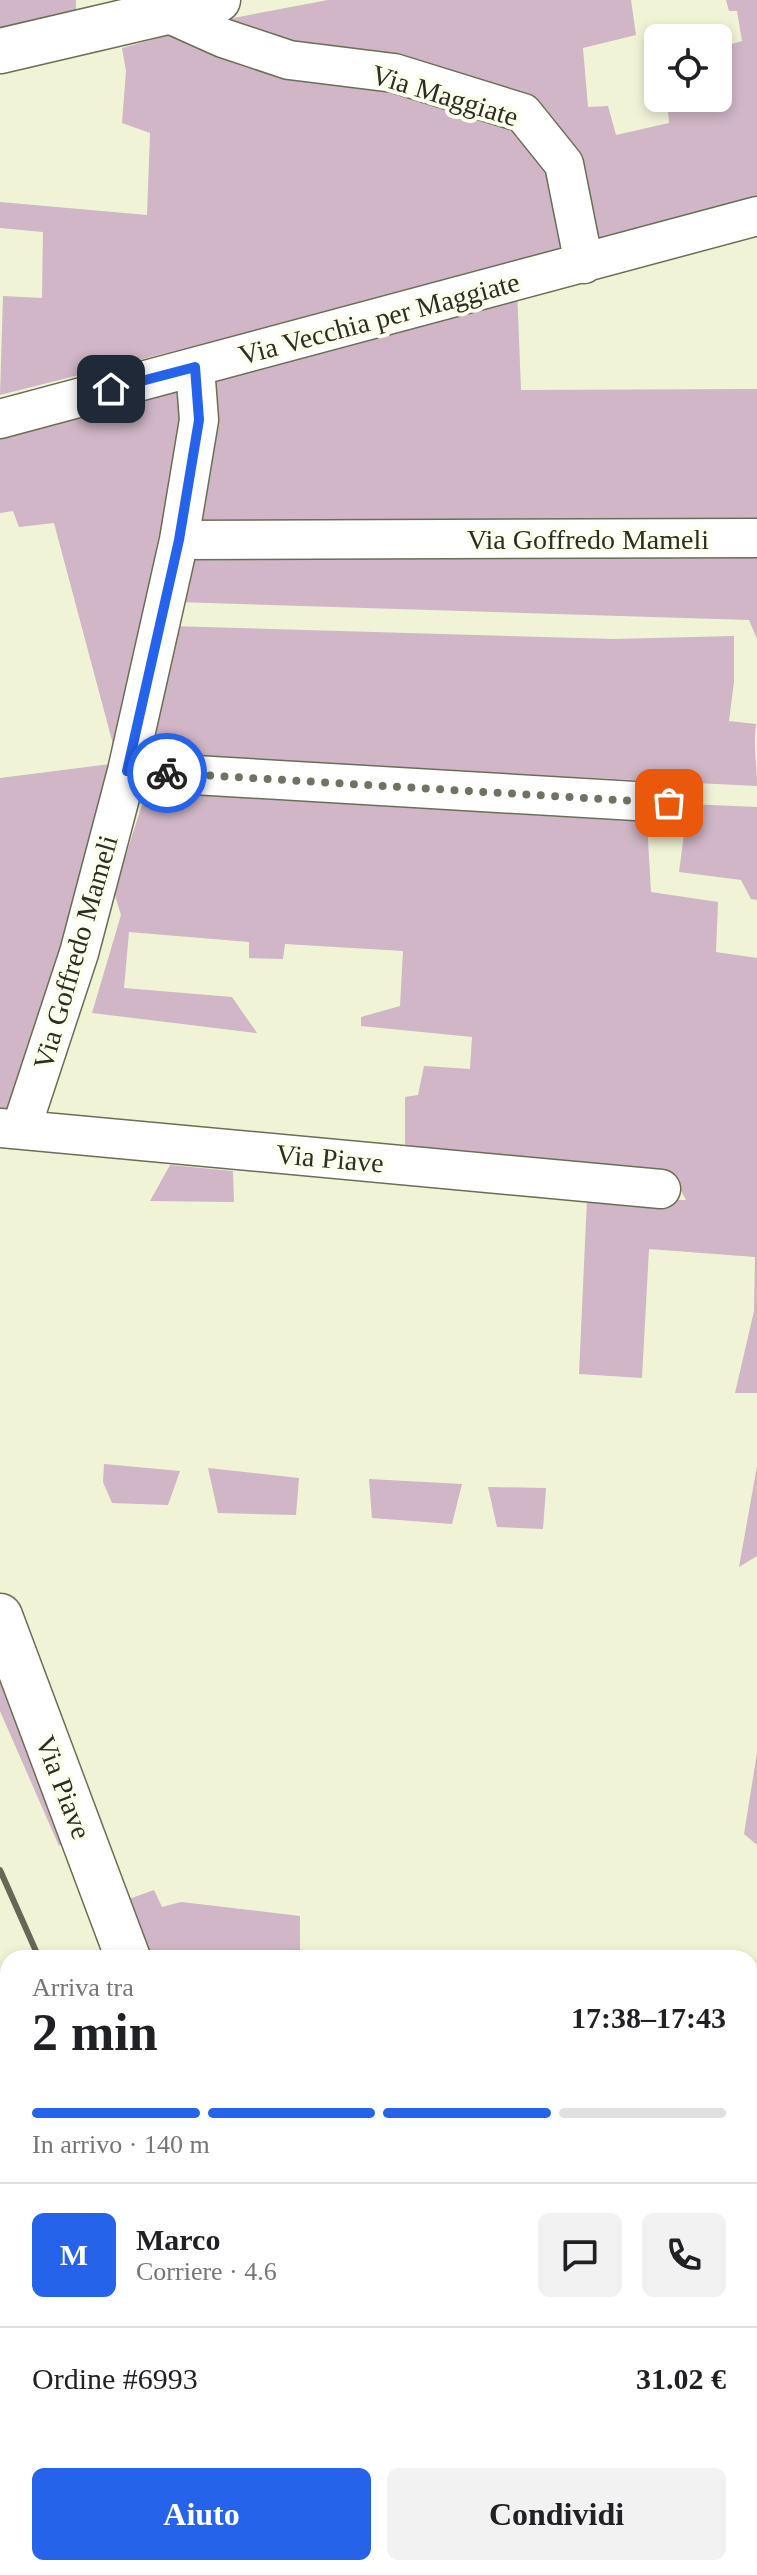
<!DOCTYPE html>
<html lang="it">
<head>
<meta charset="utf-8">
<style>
	:root { --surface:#fff; --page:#f2f2f2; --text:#202124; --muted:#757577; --line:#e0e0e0; --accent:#2563eb }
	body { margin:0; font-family:"Times New Roman",serif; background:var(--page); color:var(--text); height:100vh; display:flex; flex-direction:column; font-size:30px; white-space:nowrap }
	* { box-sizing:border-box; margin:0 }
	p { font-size:26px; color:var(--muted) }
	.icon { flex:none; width:44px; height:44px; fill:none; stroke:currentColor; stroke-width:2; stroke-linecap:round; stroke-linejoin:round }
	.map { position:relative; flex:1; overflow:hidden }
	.panel { position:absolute; left:0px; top:1950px; width:758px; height:626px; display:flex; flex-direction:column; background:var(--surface); border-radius:24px 24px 0 0; box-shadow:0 4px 12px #0003 }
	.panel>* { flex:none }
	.controls { position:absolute; left:644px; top:24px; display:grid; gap:16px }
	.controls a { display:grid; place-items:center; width:88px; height:88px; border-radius:12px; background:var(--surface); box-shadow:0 4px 12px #0003; font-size:40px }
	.pin { position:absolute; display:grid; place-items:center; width:68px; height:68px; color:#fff; margin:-34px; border-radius:16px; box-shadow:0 4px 12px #0006 }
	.courier { position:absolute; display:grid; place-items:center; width:80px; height:80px; margin:-40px; border:6px solid #2563eb; border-radius:50%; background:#fff; color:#222; box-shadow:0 2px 10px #0007 }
	.headline em { font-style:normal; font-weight:700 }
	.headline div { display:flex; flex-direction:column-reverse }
	.headline { display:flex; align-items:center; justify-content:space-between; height:136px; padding:0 32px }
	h1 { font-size:52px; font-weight:700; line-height:60px }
	.bar { display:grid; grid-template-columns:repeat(4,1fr); gap:12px 8px; align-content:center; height:96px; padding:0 32px }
	.bar i { height:10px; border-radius:6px; background:var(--line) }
	.bar .selected { background:var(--accent) }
	.bar p { grid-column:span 4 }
	.line { display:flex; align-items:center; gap:20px; padding:0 32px; border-top:2px solid var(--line) }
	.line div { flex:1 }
	.round { display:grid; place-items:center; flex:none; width:84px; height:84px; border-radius:12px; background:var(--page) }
	.button { display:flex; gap:16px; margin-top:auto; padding:16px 32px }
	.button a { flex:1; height:92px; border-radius:12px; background:var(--accent); color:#fff; font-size:32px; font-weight:700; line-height:92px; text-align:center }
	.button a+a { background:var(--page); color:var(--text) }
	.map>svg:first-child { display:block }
</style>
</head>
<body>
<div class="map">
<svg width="757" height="2575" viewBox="0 0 757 2575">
	<rect width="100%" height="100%" fill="#f0f3d6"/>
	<path fill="#d0b6c6" d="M 0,0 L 76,0 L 76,13 L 0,33 Z
		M 328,0 L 631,0 L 636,35 L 583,48 L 588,107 L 608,106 L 616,135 L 669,123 L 667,98 L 718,98 L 718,48 L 742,41 L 737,11 L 729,11 L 726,0 L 757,0 L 757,206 L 590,249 L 531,107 L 207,23 Z
		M 177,33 L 414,89 L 512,131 L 548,169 L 566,252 L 0,395 L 3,296 L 42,298 L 43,232 L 0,228 L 0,202 L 147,215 L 150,133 L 122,123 L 126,71 L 122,48 Z
		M 517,288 L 521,390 L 757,389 L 757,639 L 749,620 L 176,602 L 213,373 Z
		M 188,375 L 122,770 L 21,1114 L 0,1112 L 0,778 L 118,763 L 54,523 L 19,527 L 13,511 L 0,513 L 0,430 Z
		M 170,626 L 614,639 L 734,636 L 734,682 L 729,721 L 756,724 C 753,749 757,763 757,786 L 148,756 Z
		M 146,792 L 647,822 L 651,892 L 718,902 L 716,952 L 757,958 L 757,1393 L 735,1393 L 754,1311 L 755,1257 L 649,1249 L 642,1378 L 579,1374 L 587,1199 L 686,1200 L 673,1176 L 405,1151 L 405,1097 L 418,1095 L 424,1066 L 470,1069 L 472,1037 L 361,1026 L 361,1017 L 400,1006 L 403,951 L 285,944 L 283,959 L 249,958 L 249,942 L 129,932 L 124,988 L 232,997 L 257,1033 L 92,1013 L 121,915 L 114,892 Z
		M 688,804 L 757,807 L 757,900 L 751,899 L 741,880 L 679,872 Z
		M 170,1165 L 233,1171 L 234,1202 L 150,1201 Z
		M 104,1464 L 180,1471 L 168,1505 L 112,1503 L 103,1482 Z
		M 757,1466 L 757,1556 L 739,1567 Z
		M 208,1468 L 299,1478 L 296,1515 L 218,1513 Z
		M 369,1479 L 462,1484 L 452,1524 L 372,1518 Z
		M 488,1487 L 546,1488 L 543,1529 L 497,1527 Z
		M 0,1678 L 65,1842 L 59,1846 L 0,1711 Z
		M 757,1753 L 757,1845 L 744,1834 Z
		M 154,1890 L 162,1907 L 181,1902 L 300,1916 L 300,1958 L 151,1958 L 129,1899 Z
		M 0,2089 L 8,2107 L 8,2183 L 0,2182 Z
		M 757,2281 L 757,2575 L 671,2575 L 672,2568 L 750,2568 L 750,2283 Z
		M 352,2568 L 459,2568 L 471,2575 L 355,2575 Z"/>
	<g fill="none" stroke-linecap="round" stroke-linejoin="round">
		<g stroke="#6b6d54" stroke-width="41">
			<path id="minor" d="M 165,12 L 223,38 L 289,60 L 394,73 L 523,113 L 564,164 L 584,264
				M 0,419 L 757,216
				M 179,540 L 757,538
				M 127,771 L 669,803
				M 0,1128 L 661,1189
				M 21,1129 L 79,953 L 127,771 L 179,540 L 199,420 L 195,367
				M 750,2269 L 757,2267
				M 750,2456 L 757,2461
				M 145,2568 L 146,2575
				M 664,2575 L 664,2568"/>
		</g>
		<g stroke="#6b6d54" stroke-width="47">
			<path id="major" d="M 0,51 L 218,0
				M 0,1616 L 128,1958
				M 0,2223 L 8,2219"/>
		</g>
		<use href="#minor" stroke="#fff" stroke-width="38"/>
		<use href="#major" stroke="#fff" stroke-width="44"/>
		<path stroke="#656757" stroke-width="6" d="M 0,1870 L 39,1958
			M 317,2568 L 320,2575"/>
	</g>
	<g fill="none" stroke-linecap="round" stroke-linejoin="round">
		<path stroke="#717362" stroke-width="8" stroke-dasharray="0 14.4" d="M 167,773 L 669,803"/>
		<path stroke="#2563eb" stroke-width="10" d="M 111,389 L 195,367 L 199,420 L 179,540 L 127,771 L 167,773"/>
	</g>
	<g text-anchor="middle" stroke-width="8" stroke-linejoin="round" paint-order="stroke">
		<g font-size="28" fill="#2d2e23" stroke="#fdffee">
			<text transform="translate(445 95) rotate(17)" y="10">Via Maggiate</text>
			<text transform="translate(379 318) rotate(-15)" y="10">Via Vecchia per Maggiate</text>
			<text x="588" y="549">Via Goffredo Mameli</text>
			<text transform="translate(75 952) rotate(-74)" y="10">Via Goffredo Mameli</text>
			<text transform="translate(330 1158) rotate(5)" y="10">Via Piave</text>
			<text transform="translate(64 1787) rotate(69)" y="10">Via Piave</text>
		</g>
	</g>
</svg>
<div class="controls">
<a><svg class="icon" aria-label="locate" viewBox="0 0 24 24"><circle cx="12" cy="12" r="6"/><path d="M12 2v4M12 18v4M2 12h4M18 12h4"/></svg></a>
</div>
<div class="pin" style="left:669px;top:803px;background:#ea580c"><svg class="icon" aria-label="bag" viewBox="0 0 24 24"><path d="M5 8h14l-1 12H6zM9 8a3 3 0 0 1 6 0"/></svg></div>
<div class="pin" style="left:111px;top:389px;background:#1f2937"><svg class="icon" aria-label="home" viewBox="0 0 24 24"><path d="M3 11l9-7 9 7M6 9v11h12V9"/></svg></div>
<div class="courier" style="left:167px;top:773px"><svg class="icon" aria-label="bike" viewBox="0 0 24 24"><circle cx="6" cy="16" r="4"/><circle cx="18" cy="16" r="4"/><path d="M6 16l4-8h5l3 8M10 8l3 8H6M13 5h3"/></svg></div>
<section class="panel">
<div class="headline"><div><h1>2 min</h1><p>Arriva tra</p></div><em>17:38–17:43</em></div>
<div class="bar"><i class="selected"></i><i class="selected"></i><i class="selected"></i><i></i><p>In arrivo · 140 m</p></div>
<div class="line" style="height:144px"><b class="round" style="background:var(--accent);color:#fff">M</b><div><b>Marco</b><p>Corriere · 4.6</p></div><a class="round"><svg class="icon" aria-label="chat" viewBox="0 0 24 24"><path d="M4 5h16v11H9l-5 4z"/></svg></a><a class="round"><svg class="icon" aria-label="phone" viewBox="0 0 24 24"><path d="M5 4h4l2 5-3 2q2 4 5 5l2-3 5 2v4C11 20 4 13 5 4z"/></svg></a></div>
<div class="line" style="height:104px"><div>Ordine #6993</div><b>31.02 €</b></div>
<div class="button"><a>Aiuto</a><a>Condividi</a></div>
</section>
</div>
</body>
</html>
